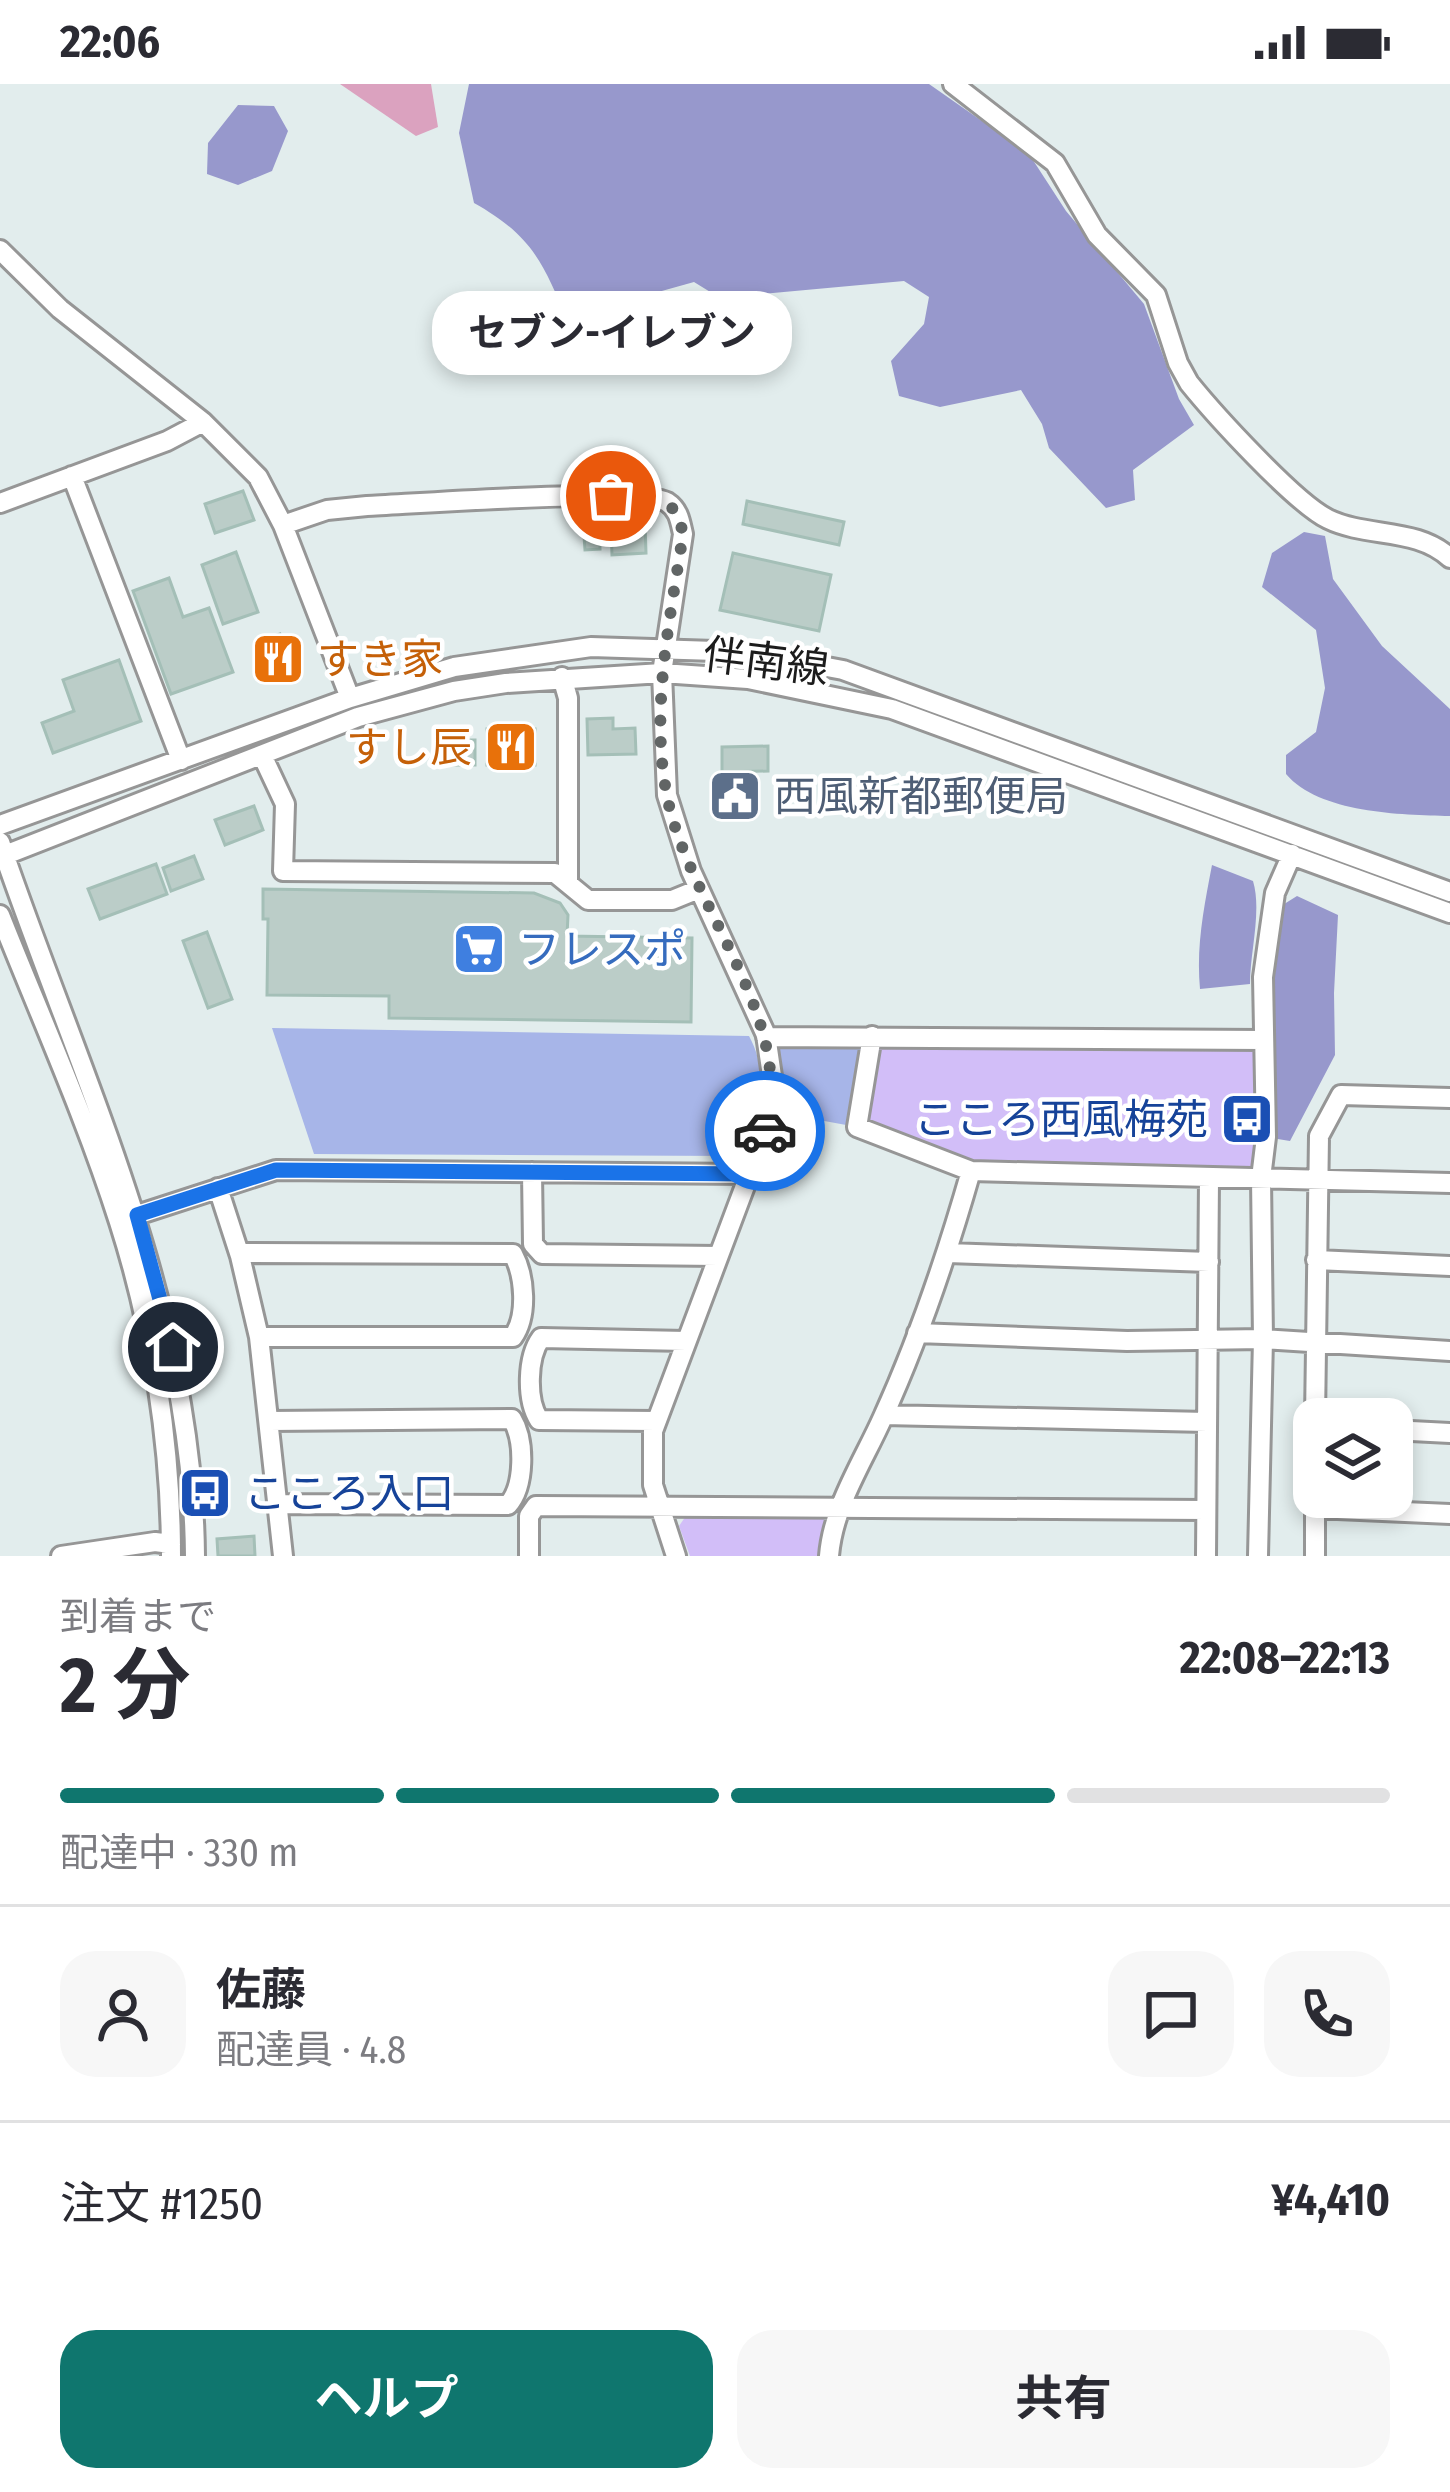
<!DOCTYPE html>
<html lang="ja">
<head>
<meta charset="utf-8">
<style>
	:root { --surface:#fff; --page:#f7f7f7; --text:#2b2b33; --muted:#7c7c81; --line:#e1e1e2; --accent:#0f766e }
	body { margin:0; font-family:"Fira Sans Condensed","Noto Sans JP",sans-serif; background:var(--page); color:var(--text); height:100vh; display:flex; flex-direction:column; font-size:45px; white-space:nowrap }
	* { box-sizing:border-box; margin:0 }
	p { font-size:39px; color:var(--muted) }
	.icon { flex:none; width:66px; height:66px; fill:none; stroke:currentColor; stroke-width:2; stroke-linecap:round; stroke-linejoin:round }
	.map { position:relative; height:1472px; overflow:hidden }
	.drawer { display:flex; flex-direction:column; background:var(--surface); flex:1 }
	.drawer>* { flex:none }
	.fabs { position:absolute; left:1293px; top:1314px; display:grid; gap:24px }
	.fabs a { display:grid; place-items:center; width:120px; height:120px; border-radius:24px; background:var(--surface); box-shadow:0 6px 18px #0003; font-size:60px }
	.pin { position:absolute; display:grid; place-items:center; width:102px; height:102px; color:#fff; margin:-51px; border:6px solid #fff; border-radius:50%; box-shadow:0 3px 12px #0007 }
	.courier { position:absolute; display:grid; place-items:center; width:120px; height:120px; margin:-60px; border:9px solid #1a73e8; border-radius:50%; background:#fff; color:#222; box-shadow:0 3px 15px #0007 }
	.bubble { position:absolute; height:84px; border-radius:36px; background:var(--surface); box-shadow:0 6px 18px #0003; font-size:39px; font-weight:700; line-height:84px; text-align:center }
	.head em { font-style:normal; font-weight:700 }
	.head div { display:flex; flex-direction:column-reverse }
	.head { display:flex; align-items:center; justify-content:space-between; height:204px; padding:0 60px }
	h1 { font-size:78px; font-weight:700; line-height:90px }
	.bar { display:grid; grid-template-columns:repeat(4,1fr); gap:18px 12px; align-content:center; height:144px; padding:0 60px }
	.bar i { height:15px; border-radius:9px; background:var(--line) }
	.bar .selected { background:var(--accent) }
	.bar p { grid-column:span 4 }
	.line { display:flex; align-items:center; gap:30px; padding:0 60px; border-top:3px solid var(--line) }
	.line div { flex:1 }
	.round { display:grid; place-items:center; flex:none; width:126px; height:126px; border-radius:36px; background:var(--page) }
	.button { display:flex; gap:24px; margin-top:auto; padding:24px 60px }
	.button a { flex:1; height:138px; border-radius:36px; background:var(--accent); color:#fff; font-size:48px; font-weight:700; line-height:138px; text-align:center }
	.button a+a { background:var(--page); color:var(--text) }
	.status { display:flex; justify-content:space-between; align-items:center; height:84px; padding:0 60px; background:var(--surface); direction:ltr }
	.status svg { height:33px; fill:currentColor }
	.map>svg:first-child { display:block }
</style>
</head>
<body>
<div class="status"><b>22:06</b><svg viewBox="0 0 49 12"><path d="M0 12V9h3v3zM5 12V6h3v6zM10 12V3h3v9zM15 12V0h3v12zM26 1h20v11H26zM47 4h2v5h-2z"/></svg></div>
<div class="map">
<svg width="1450" height="1472" viewBox="0 0 1450 1472">
	<rect width="100%" height="100%" fill="#e2eded"/>
	<path fill="#a7b5e8" d="M 272,944 L 749,952 C 771,992 756,1027 741,1067 L 734,1072 L 314,1070 Z
		M 872,952 L 857,1043 L 770,1027 L 766,954 Z"/>
	<path fill="#9798cc" d="M 469,0 L 929,0 L 1029,70 L 1066,127 L 1144,220 L 1179,315 L 1194,341 L 1133,386 L 1135,416 L 1106,424 L 1049,364 L 1042,340 L 1021,306 L 940,323 L 899,312 L 891,277 L 924,240 L 929,213 L 904,197 L 720,214 L 694,198 L 651,210 L 610,249 L 569,240 C 543,179 533,152 474,119 L 459,49 Z
		M 238,21 L 274,22 L 288,47 L 272,87 L 238,101 L 207,90 L 208,59 Z
		M 1304,448 L 1325,452 L 1333,495 L 1382,562 L 1450,625 L 1450,732 C 1401,731 1319,729 1286,690 L 1286,671 L 1316,648 L 1325,604 L 1316,546 L 1262,503 L 1272,469 Z
		M 1212,781 L 1253,797 C 1262,827 1250,868 1250,900 L 1200,905 C 1196,862 1204,823 1212,781 Z
		M 1297,812 L 1338,831 L 1334,909 L 1335,971 L 1290,1057 L 1266,1053 L 1273,827 Z"/>
	<path fill="#d2bef8" d="M 872,952 L 1263,956 L 1261,1094 L 971,1087 L 857,1043 Z
		M 688,1429 L 819,1429 L 828,1440 L 820,1472 L 690,1472 L 679,1442 Z"/>
	<path fill="#dba2bf" d="M 340,0 L 431,0 L 438,43 L 416,52 Z"/>
	<path fill="#bbcdc8" stroke="#a4bfb7" stroke-width="3" d="M 243,407 L 254,436 L 215,449 L 205,420 Z
		M 747,417 L 844,438 L 839,461 L 743,440 Z
		M 599,437 L 600,465 L 585,466 L 583,438 Z
		M 645,439 L 646,469 L 612,471 L 611,441 Z
		M 236,468 L 258,528 L 223,540 L 202,481 Z
		M 733,469 L 831,491 L 819,547 L 720,526 Z
		M 169,494 L 183,533 L 209,524 L 233,588 L 171,610 L 133,507 Z
		M 280,550 L 294,584 L 276,591 L 260,557 Z
		M 119,576 L 141,637 L 53,669 L 42,639 L 74,627 L 63,596 Z
		M 613,634 L 613,645 L 635,644 L 636,670 L 588,671 L 587,635 Z
		M 487,645 L 535,645 L 535,681 L 487,681 Z
		M 445,656 L 475,656 L 475,681 L 439,681 L 439,661 L 445,661 Z
		M 768,662 L 768,687 L 722,688 L 722,663 Z
		M 721,694 L 751,696 L 749,730 L 719,728 Z
		M 254,722 L 263,746 L 225,761 L 215,736 Z
		M 194,772 L 203,795 L 171,807 L 163,784 Z
		M 156,780 L 167,810 L 100,835 L 88,805 Z
		M 263,805 L 534,809 L 560,819 L 568,831 L 567,852 L 692,854 L 691,938 L 389,934 L 389,912 L 267,911 L 268,835 L 263,835 Z
		M 207,848 L 232,915 L 208,924 L 183,857 Z
		M 254,1452 L 255,1472 L 218,1472 L 217,1455 Z"/>
	<g fill="none" stroke-linecap="round" stroke-linejoin="round">
		<g stroke="#969696" stroke-width="24">
			<path id="minor" d="M 953,0 L 1055,79 L 1097,151 L 1156,211 L 1178,279 L 1189,299 C 1214,330 1295,419 1328,435 C 1367,454 1417,443 1450,474
				M 0,166 L 60,225 L 203,338 L 258,393 L 283,441 L 350,614
				M 72,392 L 181,676
				M 0,419 L 167,357 L 203,338
				M 283,441 L 327,426 L 367,422 C 413,420 641,403 667,418 C 679,426 680,437 683,450 L 662,589 L 667,711 L 691,787 L 766,951 L 772,992 L 763,1054 L 653,1347 L 653,1401 L 676,1472
				M 562,593 L 568,614 L 568,797
				M 262,671 L 285,720 L 283,787 L 555,789 L 588,816 L 672,816 L 699,805
				M 0,741 L 350,614 L 454,583 L 591,563 L 746,568 L 843,586 L 1450,808
				M 0,758 C 80,993 193,1218 195,1472
				M 0,773 L 358,633 L 454,607 L 506,599 L 662,589 L 748,595 L 892,625 L 1450,829
				M 0,831 C 40,932 86,1034 119,1138 C 153,1244 171,1361 171,1472
				M 872,952 L 857,1043 L 971,1087 L 1450,1099
				M 766,953 L 1263,956
				M 532,1088 L 533,1160 L 542,1170 L 718,1172
				M 218,1104 L 240,1172 L 259,1253 L 283,1472
				M 137,1131 L 276,1086 L 749,1090
				M 239,1169 L 513,1170 C 525,1192 528,1232 513,1253 L 259,1253
				M 948,1169 L 1209,1178
				M 1316,1176 L 1450,1182
				M 917,1249 L 1127,1257 L 1263,1255 L 1450,1267
				M 884,1331 L 1207,1338
				M 1315,1335 L 1319,1052 L 1341,1011 L 1450,1014
				M 269,1337 L 512,1335 C 525,1356 525,1402 508,1421 L 278,1420
				M 656,1337 L 539,1336 C 526,1316 527,1273 541,1254 L 686,1257
				M 1392,1346 L 1450,1349
				M 1315,1424 L 1450,1430
				M 61,1472 L 155,1458 L 171,1460
				M 529,1472 L 529,1432 L 536,1422 L 1206,1426
				M 829,1472 C 833,1422 863,1378 883,1333 C 919,1254 947,1171 971,1087
				M 1206,1472 L 1209,1095
				M 1258,1472 L 1263,1255 L 1261,1094 L 1266,1053 L 1263,893 L 1275,809 L 1292,770
				M 1315,1472 L 1315,1417"/>
		</g>
		<use href="#minor" stroke="#fff" stroke-width="18"/>
	</g>
	<g fill="none" stroke-linecap="round" stroke-linejoin="round">
		<path stroke="#616565" stroke-width="12" stroke-dasharray="0 21.6" d="M 611,412 C 649,412 674,406 683,450 C 670,537 649,629 668,717 C 691,824 797,938 765,1047"/>
		<path stroke="#1a73e8" stroke-width="15" d="M 173,1263 L 137,1131 L 276,1086 L 749,1090 L 765,1047"/>
	</g>
	<defs>
		<g id="restaurant-square" transform="scale(2.7)"><rect x="-9" y="-9" width="18" height="18" rx="4" fill="#e8710a" stroke="#fff"/><path d="M-5-6h1v4h1v-4h1v4h1v-4h1v5L-1.5 .5V6h-2V.5L-5-1ZM5-6V6H3V1.5H1.5Q1.5-4 5-6Z" fill="#fff"/></g>
		<g id="civic-square" transform="scale(2.7)"><rect x="-9" y="-9" width="18" height="18" rx="4" fill="#5c6f8a" stroke="#fff"/><path d="M-.6-6.5H3V-4.5H.6V-3L4-1V1h2V6H-6V1h2V-1L-.6-3ZM-1.2 2.5V6h2.4V2.5Z" fill="#fff"/></g>
		<g id="supermarket-square" transform="scale(2.7)"><rect x="-9" y="-9" width="18" height="18" rx="4" fill="#3f7fe0" stroke="#fff"/><path d="M-6-5.5h2.5l.6 2H6L4.5 2H-2.5L-4.4-4H-6ZM-1.5 3.2a1.3 1.3 0 1 0 .1 0ZM3 3.2a1.3 1.3 0 1 0 .1 0Z" fill="#fff"/></g>
		<g id="bus-square" transform="scale(2.7)"><rect x="-9" y="-9" width="18" height="18" rx="4" fill="#1a4fb4" stroke="#fff"/><path d="M-5-6H5V4H4V6H2V4H-2V6H-4V4H-5ZM-3.5-4V0h7V-4ZM-3.5 1.2v1.5H-2V1.2ZM2 1.2v1.5H3.5V1.2Z" fill="#fff"/></g>
	</defs>
	<g fill-rule="evenodd">
		<use href="#restaurant-square" x="278" y="575"/>
		<use href="#restaurant-square" x="511" y="663"/>
		<use href="#civic-square" x="735" y="712"/>
		<use href="#supermarket-square" x="479" y="865"/>
		<use href="#bus-square" x="1247" y="1035"/>
		<use href="#bus-square" x="205" y="1409"/>
	</g>
	<g text-anchor="middle" stroke-width="9" stroke-linejoin="round" paint-order="stroke">
		<g font-size="42" fill="#c56008" stroke="#fff" text-anchor="start">
			<text x="317" y="590">すき家</text>
			<text x="472" y="678" text-anchor="end">すし辰</text>
		</g>
		<g font-size="42" fill="#1c1c1c" stroke="#fff">
			<text transform="translate(766 577) rotate(7)" y="15">伴南線</text>
		</g>
		<g font-size="42" fill="#4e5e75" stroke="#fff" text-anchor="start">
			<text x="774" y="727">西風新都郵便局</text>
		</g>
		<g font-size="42" fill="#366cbe" stroke="#fff" text-anchor="start">
			<text x="518" y="880">フレスポ</text>
		</g>
		<g font-size="42" fill="#164399" stroke="#fff" text-anchor="end">
			<text x="1208" y="1050">こころ西風梅苑</text>
			<text x="244" y="1424" text-anchor="start">こころ入口</text>
		</g>
	</g>
</svg>
<div class="fabs">
<a><svg class="icon" aria-label="layers" viewBox="0 0 24 24"><path d="M12 4l9 5-9 5-9-5zM3 14l9 5 9-5"/></svg></a>
</div>
<div class="pin" style="left:611px;top:412px;background:#ea580c"><svg class="icon" aria-label="bag" viewBox="0 0 24 24"><path d="M5 8h14l-1 12H6zM9 8a3 3 0 0 1 6 0"/></svg></div>
<div class="pin" style="left:173px;top:1263px;background:#1f2937"><svg class="icon" aria-label="home" viewBox="0 0 24 24"><path d="M3 11l9-7 9 7M6 9v11h12V9"/></svg></div>
<div class="courier" style="left:765px;top:1047px"><svg class="icon" aria-label="car" viewBox="0 0 24 24"><path d="M5 17H2v-5l4-1 3-4h7l3 4 3 1v5h-3M9 17h6M6 11h13"/><circle cx="7" cy="17" r="2"/><circle cx="17" cy="17" r="2"/></svg></div>
<div class="bubble" style="left:432px;top:207px;width:360px">セブン-イレブン</div>
</div>
<section class="drawer">
<div class="head"><div><h1>2 分</h1><p>到着まで</p></div><em>22:08–22:13</em></div>
<div class="bar"><i class="selected"></i><i class="selected"></i><i class="selected"></i><i></i><p>配達中 · 330 m</p></div>
<div class="line" style="height:216px"><a class="round"><svg class="icon" aria-label="person" viewBox="0 0 24 24"><circle cx="12" cy="8" r="4"/><path d="M4 21q1-7 8-7t8 7"/></svg></a><div><b>佐藤</b><p>配達員 · 4.8</p></div><a class="round"><svg class="icon" aria-label="chat" viewBox="0 0 24 24"><path d="M4 5h16v11H9l-5 4z"/></svg></a><a class="round"><svg class="icon" aria-label="phone" viewBox="0 0 24 24"><path d="M5 4h4l2 5-3 2q2 4 5 5l2-3 5 2v4C11 20 4 13 5 4z"/></svg></a></div>
<div class="line" style="height:156px"><div>注文 #1250</div><b>¥4,410</b></div>
<div class="button"><a>ヘルプ</a><a>共有</a></div>
</section>
</body>
</html>
